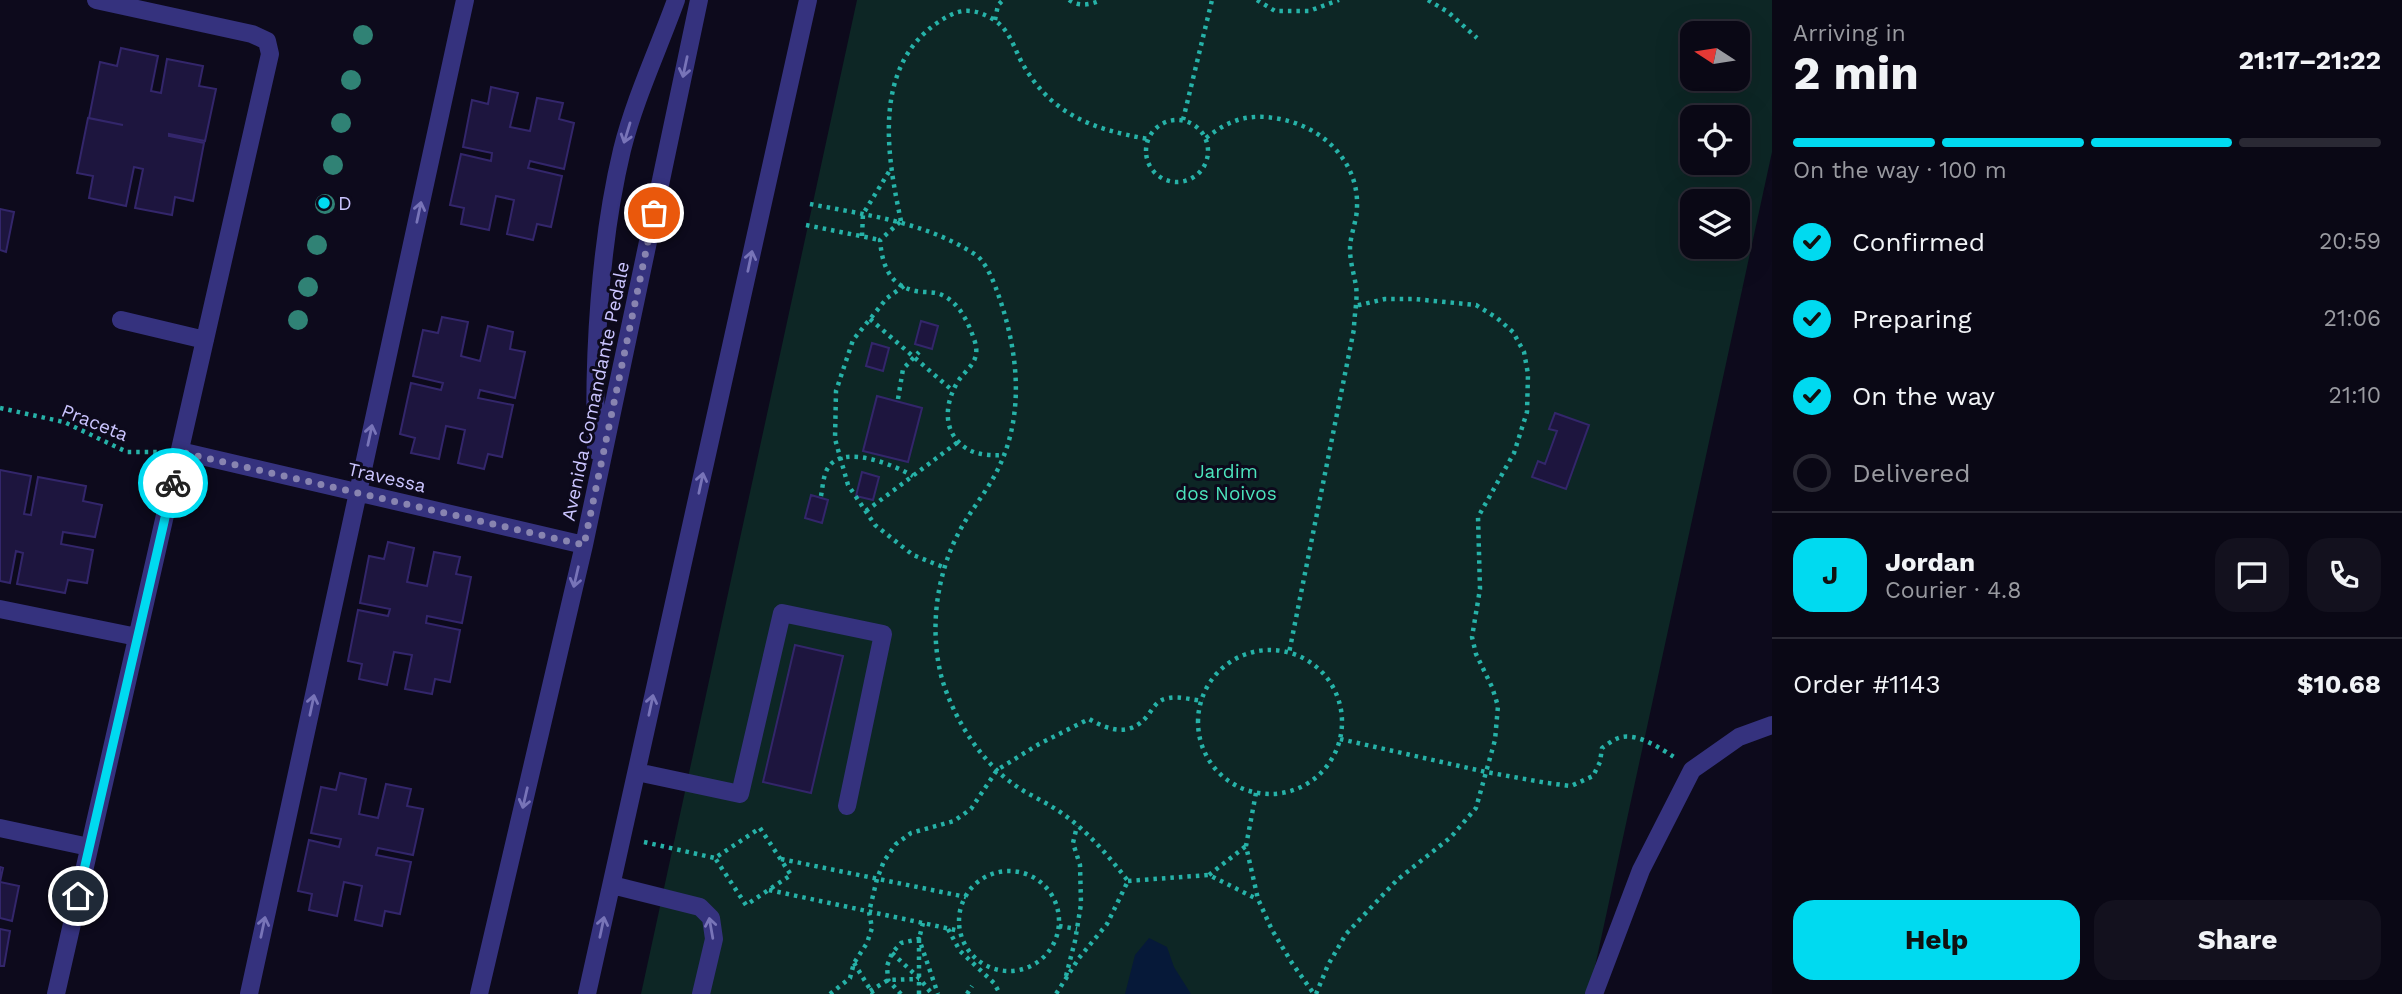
<!DOCTYPE html>
<html lang="en">
<head>
<meta charset="utf-8">
<style>
	:root { --surface:#0a0815; --page:#13111e; --text:#f1f3f6; --muted:#999aa0; --line:#2a2934; --accent:#00daf0 }
	body { margin:0; font-family:"Work Sans",sans-serif; background:var(--page); color:var(--text); height:100vh; display:flex; flex-direction:column; font-size:26px; white-space:nowrap }
	* { box-sizing:border-box; margin:0 }
	p { font-size:23px; color:var(--muted) }
	.icon { flex:none; width:38px; height:38px; fill:none; stroke:currentColor; stroke-width:2; stroke-linecap:round; stroke-linejoin:round }
	.map { position:relative; flex:1; overflow:hidden }
	.side { display:flex; flex-direction:column; background:var(--surface); width:630px }
	.side>* { flex:none }
	.needle { width:46px; rotate:282deg }
	.buttons { position:absolute; left:1680px; top:21px; display:grid; gap:14px }
	.buttons a { display:grid; place-items:center; width:70px; height:70px; border-radius:14px; background:var(--surface); box-shadow:0 7px 28px #0002,0 0 0 2px var(--line); font-size:35px }
	.pin { position:absolute; display:grid; place-items:center; width:60px; height:60px; color:#fff; margin:-30px; border:4px solid #fff; border-radius:50%; box-shadow:0 2px 7px #0007 }
	.courier { position:absolute; display:grid; place-items:center; width:70px; height:70px; margin:-35px; border:5px solid #00daf0; border-radius:50%; background:#fff; color:#222; box-shadow:0 2px 9px #0007 }
	.head em { font-style:normal; font-weight:700 }
	.head div { display:flex; flex-direction:column-reverse }
	.head { display:flex; align-items:center; justify-content:space-between; height:119px; padding:0 21px }
	h1 { font-size:46px; font-weight:700; line-height:52px }
	.bar { display:grid; grid-template-columns:repeat(4,1fr); gap:10px 7px; align-content:center; height:84px; padding:0 21px }
	.bar i { height:9px; border-radius:5px; background:var(--line) }
	.bar .on { background:var(--accent) }
	.bar p { grid-column:span 4 }
	.line { display:flex; align-items:center; gap:18px; padding:0 21px; border-top:2px solid var(--line) }
	.line div { flex:1 }
	.round { display:grid; place-items:center; flex:none; width:74px; height:74px; border-radius:21px; background:var(--page) }
	ol { padding:0 21px; list-style:none }
	li { display:flex; align-items:center; gap:21px; height:77px }
	li p { margin-inline-start:auto }
	li .icon { padding:7px; border-radius:50%; background:var(--accent); color:#111; stroke-width:4 }
	li:last-child { color:var(--muted) }
	li i { width:38px; height:38px; border:4px solid var(--line); border-radius:50% }
	.action { display:flex; gap:14px; margin-top:auto; padding:14px 21px }
	.action a { flex:1; height:80px; border-radius:21px; background:var(--accent); color:#111; font-size:28px; font-weight:700; line-height:80px; text-align:center }
	.action a+a { background:var(--page); color:var(--text) }
	main { display:flex; flex:1; min-height:0 }
	.map>svg:first-child { display:block }
</style>
</head>
<body>
<main>
<div class="map">
<svg width="1772" height="994" viewBox="0 0 1772 994">
	<rect width="100%" height="100%" fill="#0d0a1c"/>
	<path fill="#0d2625" fill-rule="evenodd" d="M 857,0 L 1772,0 L 1772,152 L 1589,994 L 641,994 ZM 1692,33 L 1738,33 L 1738,79 L 1692,79 ZM 1692,117 L 1738,117 L 1738,163 L 1692,163 ZM 1692,201 L 1738,201 L 1738,247 L 1692,247 Z"/>
	<path fill="#061939" d="M 1149,938 L 1167,947 L 1174,967 L 1191,994 L 1125,994 L 1135,955 Z"/>
	<path fill="#1d153e" stroke="#33266b" stroke-width="2" d="M 121,48 L 158,56 L 151,91 L 161,93 L 167,59 L 203,66 L 199,86 L 216,89 L 205,141 L 169,134 L 169,136 L 204,143 L 193,201 L 175,197 L 172,215 L 135,208 L 143,169 L 134,167 L 126,206 L 89,198 L 93,176 L 77,173 L 88,118 L 123,125 L 89,118 L 100,62 L 117,66 Z
		M 491,87 L 518,93 L 510,127 L 530,131 L 537,98 L 563,103 L 559,119 L 574,123 L 564,169 L 530,161 L 528,168 L 562,176 L 551,227 L 537,224 L 533,240 L 507,234 L 514,200 L 496,196 L 489,230 L 461,224 L 464,208 L 450,205 L 461,154 L 491,161 L 492,153 L 463,147 L 472,100 L 488,104 Z
		M 0,209 L 14,212 L 6,252 L 0,250 Z
		M 442,317 L 468,322 L 461,356 L 480,361 L 488,326 L 513,332 L 510,349 L 525,352 L 515,398 L 480,390 L 478,398 L 513,405 L 502,457 L 488,454 L 484,469 L 458,463 L 465,430 L 446,426 L 439,459 L 411,453 L 415,438 L 400,434 L 411,383 L 441,390 L 443,383 L 413,376 L 423,330 L 438,333 Z
		M 921,321 L 938,326 L 932,349 L 915,344 Z
		M 872,343 L 889,348 L 883,371 L 866,366 Z
		M 877,396 L 922,408 L 908,462 L 863,451 Z
		M 1555,413 L 1589,425 L 1566,489 L 1532,477 L 1538,461 L 1545,464 L 1557,431 L 1549,429 Z
		M 0,470 L 31,476 L 24,514 L 31,515 L 38,477 L 86,486 L 83,501 L 102,505 L 95,537 L 63,532 L 61,544 L 93,550 L 87,583 L 68,580 L 65,593 L 17,584 L 23,553 L 16,551 L 10,583 L 0,581 Z
		M 862,472 L 879,477 L 873,500 L 856,496 Z
		M 811,495 L 828,500 L 822,523 L 805,518 Z
		M 388,542 L 414,548 L 407,582 L 427,586 L 434,552 L 460,557 L 456,574 L 471,577 L 462,623 L 427,616 L 426,623 L 460,630 L 450,682 L 435,679 L 432,694 L 405,689 L 412,655 L 394,652 L 387,685 L 359,679 L 362,664 L 348,661 L 358,610 L 388,616 L 390,609 L 360,603 L 369,556 L 384,559 Z
		M 795,645 L 843,656 L 811,793 L 763,782 Z
		M 340,773 L 366,779 L 359,814 L 378,818 L 386,784 L 411,789 L 407,806 L 423,809 L 413,855 L 378,848 L 376,855 L 411,862 L 400,914 L 385,911 L 382,926 L 355,920 L 362,886 L 344,882 L 337,916 L 309,910 L 312,894 L 298,891 L 309,840 L 339,847 L 341,839 L 311,833 L 321,787 L 336,790 Z
		M 0,867 L 3,868 L 0,882 L 19,886 L 12,921 L 0,918 Z
		M 0,929 L 10,931 L 4,966 L 0,966 Z"/>
	<g fill="none" stroke-linecap="round" stroke-linejoin="round">
		<path stroke="#26b2a8" stroke-width="4.5" stroke-dasharray="3.5 5" stroke-linecap="butt" d="M 1069,0 C 1079,7 1090,5 1101,0
			M 1257,0 L 1275,11 L 1309,11 L 1339,0
			M 1428,0 L 1448,12 L 1477,38
			M 995,20 L 998,5 L 1003,0
			M1146 151a31 31 0 1 1 62 0a31 31 0 1 1-62 0Z
			M 1183,120 L 1212,0
			M 1206,138 C 1230,119 1250,113 1280,119 C 1323,127 1359,162 1357,207 C 1357,221 1350,235 1350,249 C 1350,262 1354,274 1356,286 C 1358,299 1354,315 1354,329 L 1289,653
			M 810,204 C 866,215 926,222 976,255 C 985,261 993,280 997,291 C 1018,349 1026,414 997,471 C 986,493 969,512 958,534 C 936,577 929,631 942,679 C 954,719 981,762 1016,786 C 1029,795 1044,801 1057,810 C 1086,829 1107,854 1128,881 L 1107,924 L 1079,958 L 1056,994
			M 901,221 C 887,156 872,68 937,23 C 956,10 969,6 991,18 C 1008,27 1013,45 1021,61 C 1050,114 1091,129 1148,139
			M 900,222 L 880,240 C 882,264 889,286 916,291 C 924,293 935,291 942,295 C 960,303 969,324 975,342 C 981,363 965,369 957,383 C 947,400 943,423 956,439 C 968,454 984,456 1004,455
			M 806,225 L 880,240
			M 862,236 L 863,214 L 890,170
			M 904,286 L 887,298 L 853,340 L 836,391 L 835,439 L 848,485 L 875,525 L 913,555 L 943,567
			M 870,319 L 953,391
			M 898,399 L 903,369 L 919,352
			M 0,408 L 64,422 L 127,452 L 158,452
			M 821,496 C 823,486 823,473 830,465 C 847,445 896,466 913,476
			M 866,511 L 958,442
			M1198 722a72 72 0 1 1 144 0a72 72 0 1 1-144 0Z
			M 1340,739 L 1486,772 L 1547,783 L 1571,786 L 1593,776 L 1600,762 L 1602,748 C 1608,744 1615,738 1622,737 C 1639,734 1660,748 1674,757
			M 1256,793 L 1246,846 L 1258,899 L 1272,930 L 1292,963 L 1314,994
			M 760,828 L 791,875 L 746,905 L 715,858 Z
			M 644,842 L 715,858
			M 781,859 L 966,897
			M959 921a50 50 0 1 1 100 0a50 50 0 1 1-100 0Z
			M 1209,875 L 1246,846
			M 1128,881 L 1209,875 L 1257,899
			M 769,890 L 960,931
			M 1059,926 L 1077,929
			M 948,929 L 960,951 L 994,983 L 1000,994
			M 892,953 L 920,979 L 932,994
			M 854,963 L 873,994
			M 1066,976 L 1075,941 L 1081,904 L 1080,865 L 1073,843 L 1077,826
			M 870,991 L 888,980 L 919,979
			M 830,994 L 850,978 L 854,963 L 867,943 L 872,928 L 869,912 L 877,879 L 884,861 L 896,844 L 911,833 L 954,821 L 971,809 L 997,770 L 1039,744 L 1089,719 C 1110,731 1131,737 1148,715 C 1154,707 1158,699 1169,698 C 1179,696 1193,700 1203,701
			M 901,994 L 888,980 L 887,966 L 892,953 L 901,943 L 919,939 L 938,994
			M 919,994 L 919,939 L 923,923
			M 967,994 L 972,986
			M 1316,994 L 1328,965 L 1346,934 L 1397,880 L 1451,837 L 1476,808 L 1495,740 L 1498,706 L 1492,687 L 1476,654 L 1472,637 L 1480,589 L 1478,517 L 1514,453 L 1527,412 L 1528,374 L 1524,352 L 1513,332 L 1497,318 L 1476,305 L 1414,299 L 1385,299 L 1355,306"/>
		<path stroke="#35327e" stroke-width="18" d="M 121,320 L 205,340
			M 180,451 L 584,545
			M 596,451 C 593,356 600,242 622,150 C 635,98 658,50 676,0
			M 0,609 L 137,637
			M 637,772 L 740,794 L 782,613 L 883,634 L 847,806
			M 0,828 L 89,847
			M 612,885 L 700,907 L 711,918 L 714,939 L 701,994
			M 56,994 L 270,54 L 267,41 L 252,34 L 96,0
			M 249,994 L 465,0
			M 479,994 L 584,545 L 699,0
			M 587,994 L 808,0
			M 1594,994 L 1641,870 L 1692,770 L 1739,737 L 1772,725"/>
	</g>
	<g fill="#308275">
		<circle cx="363" cy="35" r="10"/>
		<circle cx="351" cy="80" r="10"/>
		<circle cx="341" cy="123" r="10"/>
		<circle cx="333" cy="165" r="10"/>
		<circle cx="325" cy="204" r="10"/>
		<circle cx="317" cy="245" r="10"/>
		<circle cx="308" cy="287" r="10"/>
		<circle cx="298" cy="320" r="10"/>
	</g>
	<defs><path id="oneway-shaft" d="M-6 0H5M1.5-3L5.5 0L1.5 3" fill="none" stroke-width="1.6" stroke-linecap="round" stroke-linejoin="round" transform="scale(1.75)"/></defs>
	<g stroke="#7874b8">
		<use href="#oneway-shaft" transform="translate(685 67) rotate(102)"/>
		<use href="#oneway-shaft" transform="translate(627 133) rotate(107)"/>
		<use href="#oneway-shaft" transform="translate(419 212) rotate(-78)"/>
		<use href="#oneway-shaft" transform="translate(750 261) rotate(-78)"/>
		<use href="#oneway-shaft" transform="translate(370 435) rotate(-78)"/>
		<use href="#oneway-shaft" transform="translate(701 483) rotate(-78)"/>
		<use href="#oneway-shaft" transform="translate(576 577) rotate(103)"/>
		<use href="#oneway-shaft" transform="translate(312 705) rotate(-78)"/>
		<use href="#oneway-shaft" transform="translate(651 705) rotate(-78)"/>
		<use href="#oneway-shaft" transform="translate(525 798) rotate(103)"/>
		<use href="#oneway-shaft" transform="translate(263 927) rotate(-78)"/>
		<use href="#oneway-shaft" transform="translate(602 927) rotate(-78)"/>
		<use href="#oneway-shaft" transform="translate(711 928) rotate(-100)"/>
	</g>
	<g fill="none" stroke-linecap="round" stroke-linejoin="round">
		<path stroke="#8884b0" stroke-width="7" stroke-dasharray="0 12.6" d="M 173,483 L 180,452 L 584,545 L 654,213"/>
		<path stroke="#00daf0" stroke-width="9" d="M 78,896 L 173,483"/>
	</g>
	<circle fill="#00daf0" stroke="#0d0a1c" stroke-width="2.5" cx="324" cy="203" r="7"/>
	<g text-anchor="middle" stroke-width="6" stroke-linejoin="round" paint-order="stroke">
		<g font-size="19" fill="#cbc5ff" stroke="#0d0a1c" text-anchor="start">
			<text x="338" y="210">D</text>
		</g>
		<g font-size="19" fill="#cbc5ff" stroke="#0d0a1c">
			<text transform="translate(595 391) rotate(-78)" y="7">Avenida Comandante Pedale</text>
			<text transform="translate(95 422) rotate(22)" y="7">Praceta</text>
			<text transform="translate(387 477) rotate(13)" y="7">Travessa</text>
		</g>
		<g font-size="19" fill="#4ce4bd" stroke="#0d0a1c">
			<text x="1226" y="478">Jardim<tspan x="1226" dy="22">dos Noivos</tspan></text>
		</g>
	</g>
</svg>
<div class="buttons">
<a><svg class="needle" viewBox="-14 -14 28 28"><path d="M0-13l5 13h-10z" fill="#e53935"/><path d="M0 13l5-13h-10z" fill="#999aa0"/></svg></a>
<a><svg class="icon" aria-label="locate" viewBox="0 0 24 24"><circle cx="12" cy="12" r="6"/><path d="M12 2v4M12 18v4M2 12h4M18 12h4"/></svg></a>
<a><svg class="icon" aria-label="layers" viewBox="0 0 24 24"><path d="M12 4l9 5-9 5-9-5zM3 14l9 5 9-5"/></svg></a>
</div>
<div class="pin" style="left:654px;top:213px;background:#ea580c"><svg class="icon" aria-label="bag" viewBox="0 0 24 24"><path d="M5 8h14l-1 12H6zM9 8a3 3 0 0 1 6 0"/></svg></div>
<div class="pin" style="left:78px;top:896px;background:#1f2937"><svg class="icon" aria-label="home" viewBox="0 0 24 24"><path d="M3 11l9-7 9 7M6 9v11h12V9"/></svg></div>
<div class="courier" style="left:173px;top:483px"><svg class="icon" aria-label="bike" viewBox="0 0 24 24"><circle cx="6" cy="16" r="4"/><circle cx="18" cy="16" r="4"/><path d="M6 16l4-8h5l3 8M10 8l3 8H6M13 5h3"/></svg></div>
</div>
<section class="side">
<div class="head"><div><h1>2 min</h1><p>Arriving in</p></div><em>21:17–21:22</em></div>
<div class="bar"><i class="on"></i><i class="on"></i><i class="on"></i><i></i><p>On the way · 100 m</p></div>
<ol>
<li><svg class="icon" aria-label="check" viewBox="0 0 24 24"><path d="M5 12l5 5 9-10"/></svg>Confirmed<p>20:59</p></li>
<li><svg class="icon" aria-label="check" viewBox="0 0 24 24"><path d="M5 12l5 5 9-10"/></svg>Preparing<p>21:06</p></li>
<li><svg class="icon" aria-label="check" viewBox="0 0 24 24"><path d="M5 12l5 5 9-10"/></svg>On the way<p>21:10</p></li>
<li><i></i>Delivered</li>
</ol>
<div class="line" style="height:126px"><b class="round" style="background:var(--accent);color:#111">J</b><div><b>Jordan</b><p>Courier · 4.8</p></div><a class="round"><svg class="icon" aria-label="chat" viewBox="0 0 24 24"><path d="M4 5h16v11H9l-5 4z"/></svg></a><a class="round"><svg class="icon" aria-label="phone" viewBox="0 0 24 24"><path d="M5 4h4l2 5-3 2q2 4 5 5l2-3 5 2v4C11 20 4 13 5 4z"/></svg></a></div>
<div class="line" style="height:91px"><div>Order #1143</div><b>$10.68</b></div>
<div class="action"><a>Help</a><a>Share</a></div>
</section>
</main>
</body>
</html>
